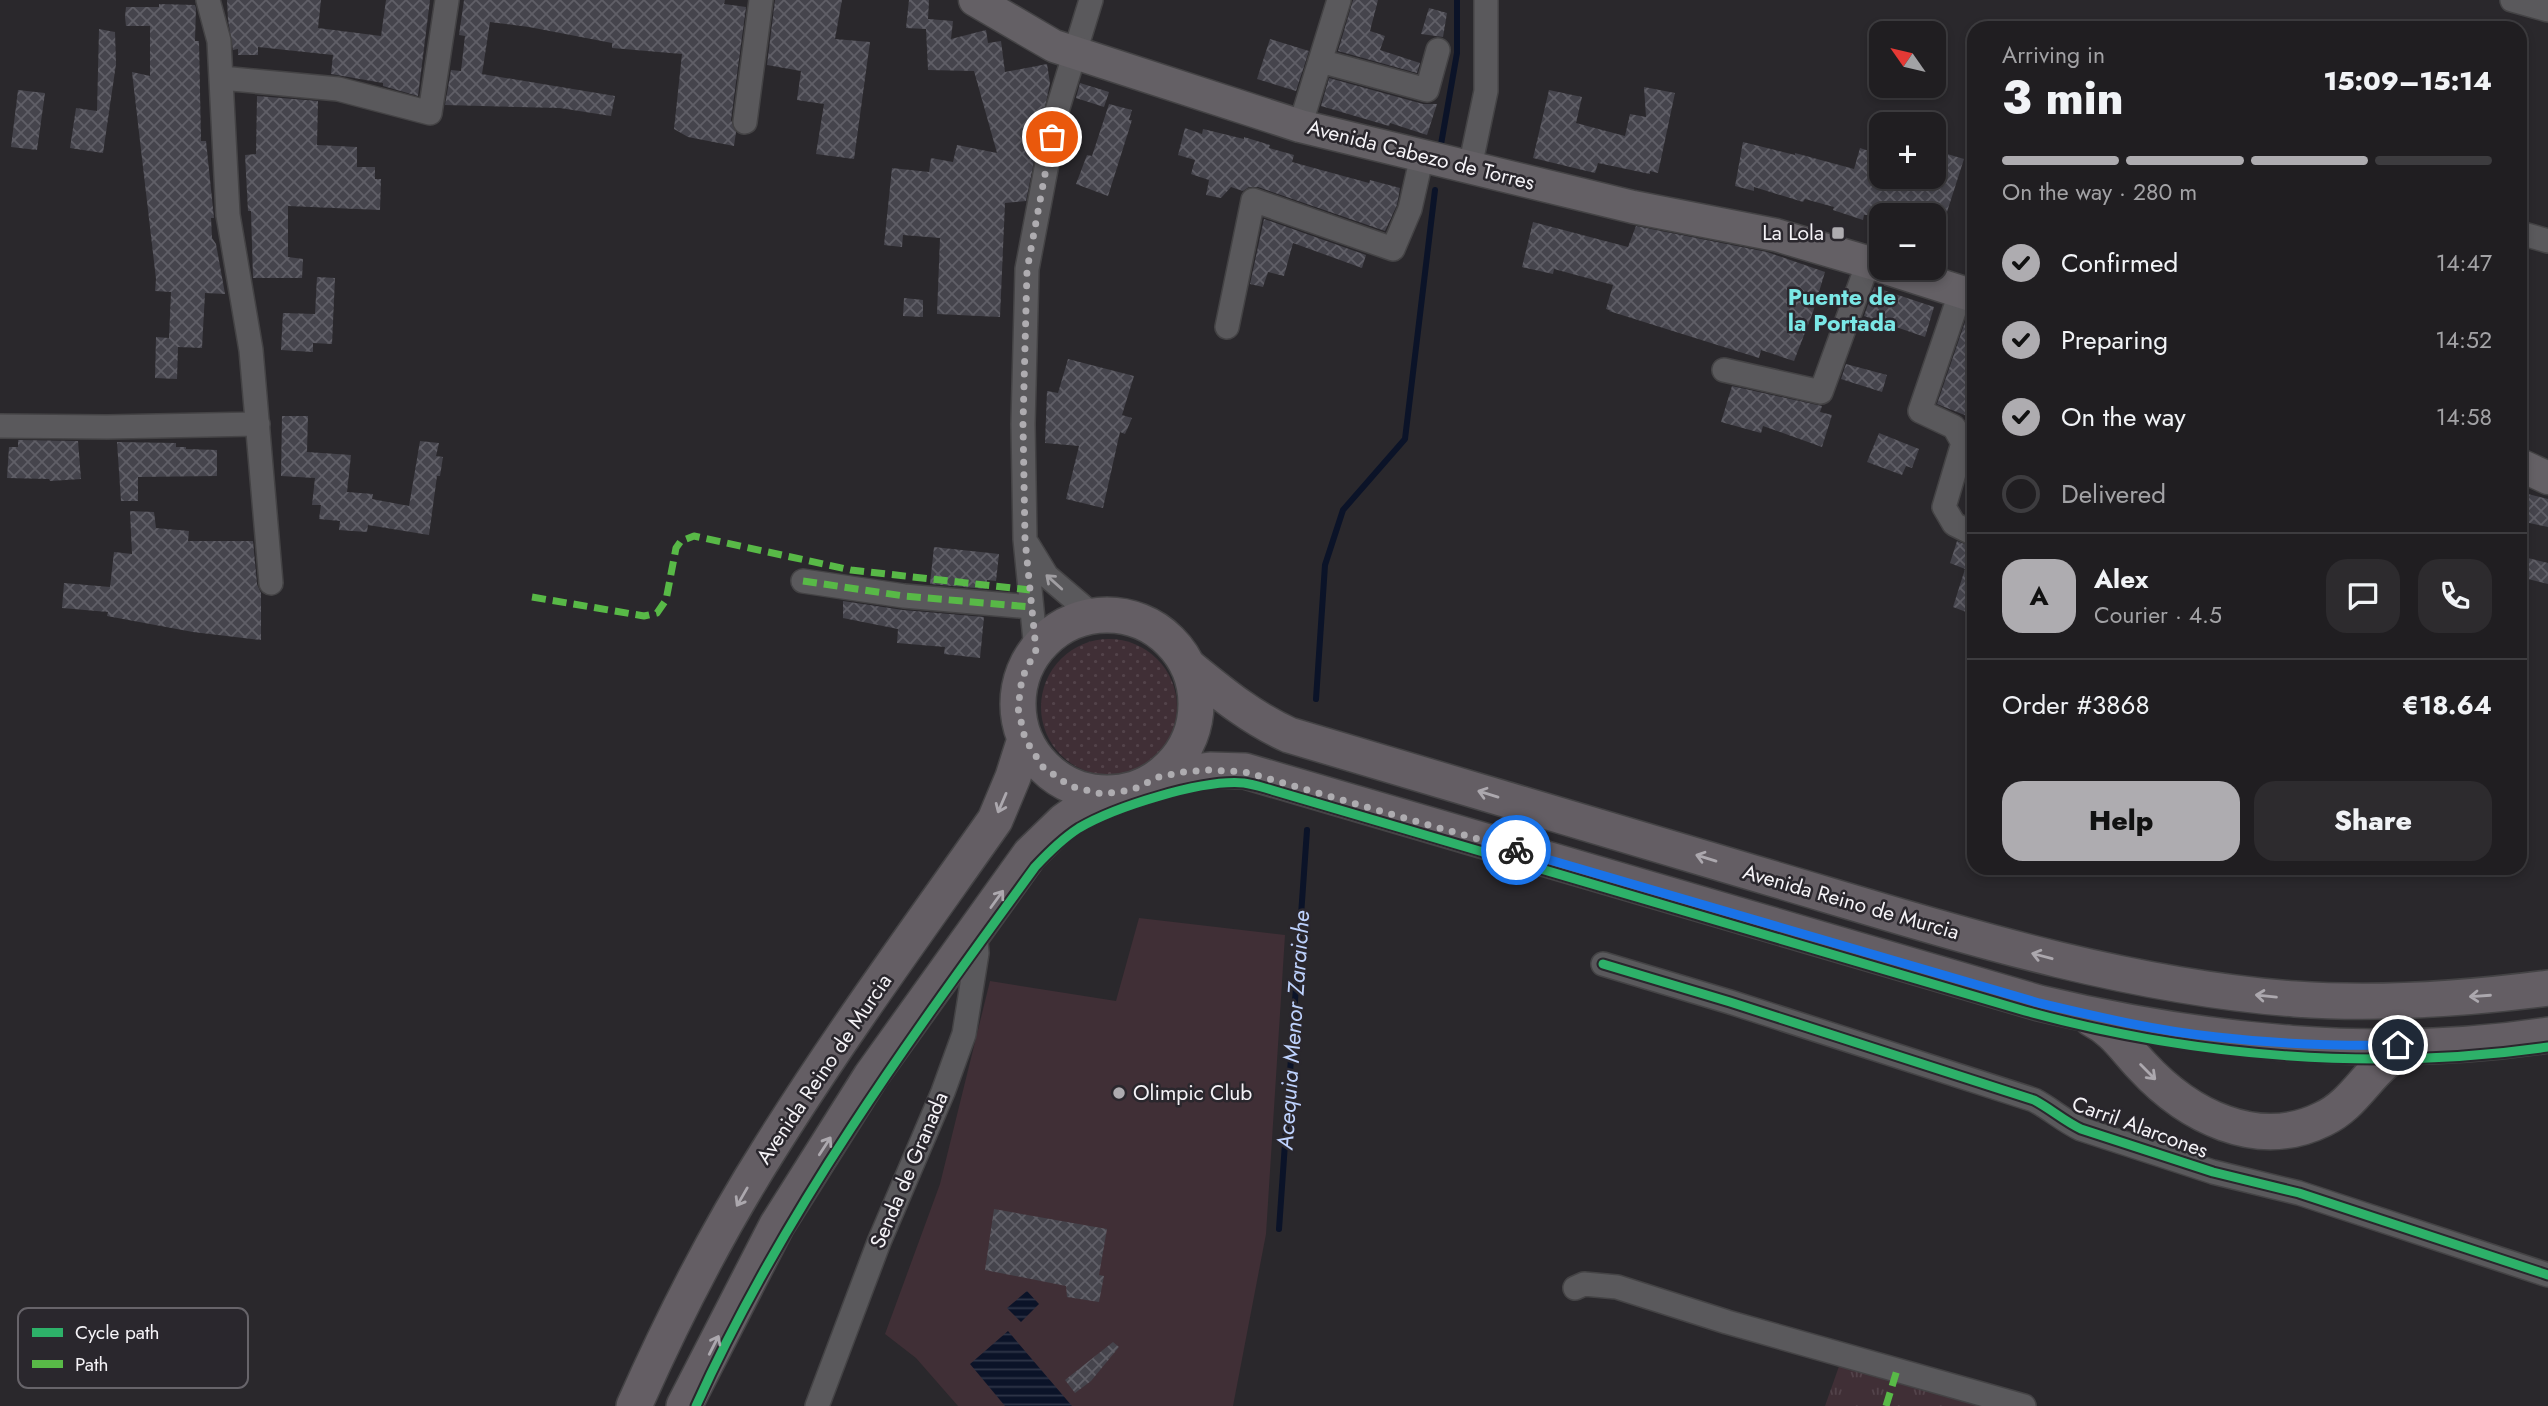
<!DOCTYPE html>
<html lang="en">
<head>
<meta charset="utf-8">
<style>
	:root { --surface:#201e21; --page:#2d2b2e; --text:#f1f3f6; --muted:#a2a2a5; --line:#3d3c3f; --accent:#aeacb0 }
	body { margin:0; font-family:Jost,sans-serif; background:var(--page); color:var(--text); height:100vh; display:flex; flex-direction:column; font-size:26px; white-space:nowrap }
	* { box-sizing:border-box; margin:0 }
	p { font-size:23px; color:var(--muted) }
	.icon { flex:none; width:38px; height:38px; fill:none; stroke:currentColor; stroke-width:2; stroke-linecap:round; stroke-linejoin:round }
	.map { position:relative; flex:1; overflow:hidden }
	.details { position:absolute; left:1967px; top:21px; width:560px; height:854px; display:flex; flex-direction:column; background:var(--surface); border-radius:21px; box-shadow:0 4px 10px #0003,0 0 0 2px var(--line) }
	.details>* { flex:none }
	.needle { width:46px; rotate:304deg }
	.tools { position:absolute; left:1869px; top:21px; display:grid; gap:14px }
	.tools a { display:grid; place-items:center; width:77px; height:77px; border-radius:14px; background:var(--surface); box-shadow:0 4px 10px #0003,0 0 0 2px var(--line); font-size:35px }
	.pin { position:absolute; display:grid; place-items:center; width:60px; height:60px; color:#fff; margin:-30px; border:4px solid #fff; border-radius:50%; box-shadow:0 2px 7px #0007 }
	.courier { position:absolute; display:grid; place-items:center; width:70px; height:70px; margin:-35px; border:5px solid #1a73e8; border-radius:50%; background:#fff; color:#222; box-shadow:0 2px 9px #0007 }
	.overview em { font-style:normal; font-weight:800 }
	.overview div { display:flex; flex-direction:column-reverse }
	.overview { display:flex; align-items:center; justify-content:space-between; height:119px; padding:0 35px }
	h1 { font-size:46px; font-weight:800; line-height:52px }
	.bar { display:grid; grid-template-columns:repeat(4,1fr); gap:10px 7px; align-content:center; height:84px; padding:0 35px }
	.bar i { height:9px; border-radius:5px; background:var(--line) }
	.bar .current { background:var(--accent) }
	.bar p { grid-column:span 4 }
	.line { display:flex; align-items:center; gap:18px; padding:0 35px; border-top:2px solid var(--line) }
	.line div { flex:1 }
	.round { display:grid; place-items:center; flex:none; width:74px; height:74px; border-radius:21px; background:var(--page) }
	ol { padding:0 35px; list-style:none }
	li { display:flex; align-items:center; gap:21px; height:77px }
	li p { margin-inline-start:auto }
	li .icon { padding:7px; border-radius:50%; background:var(--accent); color:#111; stroke-width:4 }
	li:last-child { color:var(--muted) }
	li i { width:38px; height:38px; border:4px solid var(--line); border-radius:50% }
	.cta { display:flex; gap:14px; margin-top:auto; padding:14px 35px }
	.cta a { flex:1; height:80px; border-radius:21px; background:var(--accent); color:#111; font-size:28px; font-weight:800; line-height:80px; text-align:center }
	.cta a+a { background:var(--page); color:var(--text) }
	.map>svg:first-child { display:block }
</style>
</head>
<body>
<div class="map">
<svg width="2548" height="1406" viewBox="0 0 2548 1406">
	<defs>
		<pattern id="grass-dots" width="8" height="8" patternUnits="userSpaceOnUse" patternTransform="scale(1.75)"><rect width="8" height="8" fill="#402f36"/><path d="M2 2h.1M6 6h.1" fill="none" stroke="#53434a" stroke-width="1.8" stroke-linecap="round"/></pattern>
		<pattern id="park-tufts" width="24" height="20" patternUnits="userSpaceOnUse" patternTransform="scale(1.75)"><rect width="24" height="20" fill="#402f36"/><path d="M3 7l-1-3M5 7V3M7 7l1-3M15 17l-1-3M17 17v-4M19 17l1-3" fill="none" stroke="#53434a"/></pattern>
		<pattern id="water-rules" width="6" height="5" patternUnits="userSpaceOnUse" patternTransform="scale(1.75)"><rect width="6" height="5" fill="#0b1328"/><path d="M0 2.5h6" fill="none" stroke="#2f3648"/></pattern>
		<pattern id="building-cross-hatch" width="8" height="8" patternUnits="userSpaceOnUse" patternTransform="scale(1.75)"><rect width="8" height="8" fill="#45444c"/><path d="M0 0l8 8M0 8l8-8" fill="none" stroke="#605f67"/></pattern>
	</defs>
	<rect width="100%" height="100%" fill="#2a282c"/>
	<path fill="url(#grass-dots)" d="M1041 707a68 68 0 1 1 136 0a68 68 0 1 1-136 0Z"/>
	<path fill="url(#park-tufts)" d="M 1843,1355 L 2024,1406 L 1825,1406 Z"/>
	<path fill="#402f36" d="M 1139,918 L 1285,935 L 1266,1234 L 1233,1406 L 958,1406 L 916,1358 L 885,1334 L 940,1184 L 990,981 L 1116,1001 Z"/>
	<path fill="url(#water-rules)" d="M 1027,1291 L 1039,1304 L 1021,1322 L 1007,1308 Z
		M 1008,1331 L 1072,1406 L 1005,1406 L 970,1364 Z"/>
	<g fill="none" stroke-linecap="round" stroke-linejoin="round">
		<path stroke="#0b1328" stroke-width="6" d="M 1440,150 L 1457,53 L 1457,0
			M 1316,699 L 1325,565 L 1343,510 L 1405,439 L 1435,190
			M 1279,1229 L 1307,830"/>
	</g>
	<path fill="url(#building-cross-hatch)" d="M 227,0 L 321,0 L 318,28 L 381,36 L 386,0 L 430,0 L 418,96 L 383,86 L 383,83 L 331,74 L 333,55 L 258,47 L 258,55 L 238,55 L 238,49 L 233,50 L 228,20 Z
		M 464,0 L 725,0 L 724,4 L 746,7 L 731,120 L 736,132 L 734,146 L 688,137 L 674,129 L 682,54 L 612,48 L 612,43 L 529,27 L 490,22 L 482,74 L 615,96 L 611,116 L 560,108 L 445,105 L 451,70 L 461,71 L 465,36 L 459,35 Z
		M 775,0 L 842,0 L 835,39 L 870,42 L 854,159 L 816,154 L 824,104 L 797,100 L 801,71 L 767,65 Z
		M 909,0 L 929,0 L 928,19 L 953,21 L 951,39 L 986,30 L 988,43 L 1001,41 L 1005,72 L 1047,64 L 1050,83 L 1026,201 L 1005,203 L 1000,317 L 937,314 L 940,238 L 903,235 L 902,247 L 884,245 L 892,168 L 929,172 L 931,158 L 953,162 L 957,145 L 997,153 L 974,71 L 928,70 L 926,29 L 906,28 Z
		M 1353,0 L 1378,0 L 1370,31 L 1385,36 L 1380,50 L 1420,63 L 1417,73 L 1338,51 Z
		M 159,4 L 195,5 L 196,8 L 195,41 L 199,41 L 201,141 L 206,141 L 214,218 L 211,218 L 212,238 L 216,244 L 225,294 L 205,293 L 202,348 L 178,347 L 177,379 L 155,378 L 156,337 L 169,338 L 171,292 L 155,291 L 156,279 L 132,72 L 150,76 L 150,26 L 126,26 L 125,17 L 126,7 L 159,7 Z
		M 1429,8 L 1447,13 L 1443,37 L 1421,34 Z
		M 99,29 L 115,32 L 116,64 L 103,153 L 70,148 L 76,108 L 97,111 Z
		M 1270,39 L 1309,51 L 1296,91 L 1257,79 Z
		M 1329,78 L 1423,104 L 1437,104 L 1427,135 L 1390,123 L 1389,126 L 1321,106 Z
		M 1080,83 L 1109,92 L 1104,107 L 1076,98 Z
		M 1644,87 L 1675,93 L 1658,173 L 1650,171 L 1650,174 L 1598,163 L 1595,173 L 1533,158 L 1549,90 L 1582,97 L 1576,123 L 1625,136 L 1630,114 L 1646,117 Z
		M 18,90 L 45,93 L 37,150 L 11,147 Z
		M 257,96 L 318,101 L 317,145 L 357,147 L 357,167 L 375,167 L 375,179 L 381,179 L 380,210 L 288,206 L 288,257 L 303,259 L 302,278 L 253,278 L 251,211 L 248,211 L 245,155 L 256,154 Z
		M 1109,104 L 1132,110 L 1129,120 L 1132,120 L 1108,196 L 1076,184 L 1087,155 L 1092,156 Z
		M 1185,128 L 1202,134 L 1203,129 L 1244,139 L 1244,137 L 1270,145 L 1269,148 L 1294,155 L 1292,162 L 1369,183 L 1370,180 L 1400,188 L 1397,205 L 1385,231 L 1258,187 L 1249,187 L 1243,191 L 1231,187 L 1221,198 L 1206,195 L 1209,180 L 1191,174 L 1195,160 L 1178,155 Z
		M 1743,142 L 1795,155 L 1795,153 L 1854,169 L 1860,148 L 1881,155 L 1881,177 L 1934,177 L 1934,150 L 1964,159 L 1946,215 L 1864,215 L 1863,220 L 1833,210 L 1834,207 L 1805,199 L 1803,202 L 1754,187 L 1754,191 L 1735,186 Z
		M 1264,219 L 1366,255 L 1362,268 L 1293,243 L 1284,276 L 1268,272 L 1263,287 L 1250,284 Z
		M 1533,222 L 1628,247 L 1636,226 L 1767,252 L 1825,272 L 1813,312 L 1794,361 L 1761,350 L 1759,358 L 1609,311 L 1610,310 L 1606,309 L 1613,285 L 1554,269 L 1553,274 L 1522,267 Z
		M 317,277 L 335,278 L 332,344 L 313,343 L 313,352 L 281,350 L 283,313 L 315,314 Z
		M 1874,287 L 1934,307 L 1925,337 L 1864,316 Z
		M 904,298 L 923,300 L 923,317 L 903,316 Z
		M 1968,313 L 1974,314 L 1974,414 L 1968,412 L 1967,416 L 1937,404 Z
		M 1068,359 L 1134,376 L 1122,415 L 1132,418 L 1125,434 L 1120,432 L 1103,508 L 1066,499 L 1079,446 L 1045,443 L 1047,391 L 1058,393 Z
		M 1846,364 L 1887,375 L 1882,392 L 1841,379 Z
		M 1732,386 L 1822,406 L 1820,412 L 1832,415 L 1822,447 L 1763,426 L 1761,433 L 1721,422 Z
		M 282,416 L 308,416 L 307,452 L 351,455 L 347,492 L 373,494 L 372,499 L 409,506 L 420,441 L 439,443 L 436,456 L 443,457 L 440,476 L 437,476 L 429,535 L 368,525 L 367,532 L 339,530 L 340,521 L 319,519 L 321,505 L 312,505 L 315,478 L 281,476 Z
		M 1879,433 L 1919,449 L 1912,468 L 1906,466 L 1902,475 L 1867,462 Z
		M 18,440 L 78,441 L 81,479 L 50,481 L 49,479 L 7,478 L 9,447 L 18,447 Z
		M 117,442 L 176,443 L 176,447 L 186,447 L 186,449 L 217,450 L 217,476 L 138,477 L 138,501 L 121,501 Z
		M 2520,492 L 2548,499 L 2548,527 L 2520,521 Z
		M 130,511 L 154,512 L 156,528 L 189,531 L 188,541 L 253,541 L 257,584 L 261,593 L 261,640 L 193,632 L 107,616 L 108,612 L 62,608 L 64,583 L 110,587 L 114,552 L 132,554 Z
		M 1957,541 L 1974,548 L 1974,615 L 1953,607 L 1965,569 L 1950,563 Z
		M 934,547 L 999,554 L 996,581 L 987,580 L 986,589 L 930,584 Z
		M 2520,556 L 2548,563 L 2548,584 L 2520,577 Z
		M 843,601 L 903,610 L 984,617 L 980,658 L 944,654 L 945,647 L 897,643 L 898,629 L 843,618 Z
		M 994,1209 L 1107,1229 L 1099,1275 L 1104,1276 L 1099,1302 L 1067,1297 L 1066,1286 L 985,1270 Z
		M 1113,1342 L 1119,1347 L 1091,1381 L 1075,1393 L 1065,1380 Z"/>
	<g fill="none" stroke-linecap="round" stroke-linejoin="round">
		<g stroke="#444345" stroke-width="26">
			<path id="street" d="M 208,0 L 219,41 L 228,215 L 251,350 L 271,583
				M 2512,0 L 2548,10
				M 1320,61 L 1427,90 L 1438,50
				M 221,78 L 338,89 L 430,113 L 447,0
				M 745,122 L 761,0
				M 1300,126 L 1339,0
				M 1470,167 L 1486,91 L 1486,0
				M 2520,233 L 2548,241
				M 1961,291 L 1920,411 L 1954,427 L 1963,443 L 1944,507 L 1954,524 L 1974,534
				M 1227,327 L 1253,200 L 1393,249 L 1410,209 L 1422,156
				M 1724,370 L 1821,392 L 1868,263
				M 0,426 L 107,427 L 258,424
				M 1028,545 L 1047,576 L 1094,616
				M 803,581 L 904,596 L 1031,607
				M 1036,650 L 1025,539 L 1023,424 L 1027,269 L 1057,111 L 1091,0
				M 1603,964 L 1730,1002 L 2034,1100 C 2051,1109 2064,1121 2081,1129 L 2213,1172 L 2299,1193 L 2548,1275
				M 1575,1288 L 1584,1284 L 1617,1287 L 1727,1322 L 2024,1406
				M 817,1406 L 879,1242 L 943,1092 L 964,1034 L 977,953 L 975,931"/>
		</g>
		<g stroke="#444345" stroke-width="35">
			<path id="secondary" d="M 975,0 L 1054,46 L 1300,126 L 1633,207 L 1776,235 L 1881,266
				M 1886,268 L 1974,296
				M 2520,465 L 2548,478"/>
		</g>
		<g stroke="#444345" stroke-width="38">
			<path id="primary" d="M1018 704a89 89 0 1 1 178 0a89 89 0 1 1-178 0Z
				M 1189,667 C 1221,693 1251,718 1289,735 C 1445,782 1601,827 1757,874 C 1934,926 2110,985 2295,999 C 2379,1005 2464,999 2548,988
				M 1159,777 L 1210,770 L 1245,771 L 2039,1003 C 2202,1042 2381,1061 2548,1035
				M 2092,1019 C 2114,1030 2125,1048 2142,1066 C 2187,1115 2257,1152 2323,1119 C 2361,1101 2370,1061 2413,1046
				M 634,1406 C 673,1318 718,1230 770,1148 C 840,1036 919,928 995,820 L 1013,777 L 1025,739
				M 684,1406 L 777,1225 L 871,1076 L 1030,854 L 1064,821 L 1102,794"/>
		</g>
		<use href="#street" stroke="#5a595c" stroke-width="23"/>
		<use href="#secondary" stroke="#646065" stroke-width="32"/>
		<use href="#primary" stroke="#645e64" stroke-width="35"/>
		<path stroke="#58b947" stroke-width="7" stroke-dasharray="14 7" stroke-linecap="butt" d="M 803,581 L 904,596 L 1031,607
			M 532,597 L 644,616 L 657,613 L 666,600 L 676,548 L 681,541 L 694,536 L 851,570 L 1030,590
			M 1886,1406 L 1897,1370"/>
		<g stroke="#2a272d" stroke-width="13">
			<path id="cycleway" d="M 1603,964 L 1730,1002 L 2034,1100 C 2051,1109 2064,1121 2081,1129 L 2213,1172 L 2299,1193 L 2548,1275
				M 696,1406 C 783,1212 910,1038 1035,867 C 1048,853 1062,839 1079,828 C 1115,807 1202,779 1244,783 C 1251,784 1258,786 1265,788 L 2025,1011 C 2192,1057 2376,1072 2548,1047"/>
		</g>
		<use href="#cycleway" stroke="#2db169" stroke-width="9"/>
	</g>
	<defs><path id="oneway-shaft" d="M-6 0H5M1.5-3L5.5 0L1.5 3" fill="none" stroke-width="1.6" stroke-linecap="round" stroke-linejoin="round" transform="scale(1.75)"/></defs>
	<use stroke="#a09ea2" href="#oneway-shaft" transform="translate(1054 582) rotate(-138)"/>
	<g stroke="#aca8ae">
		<use href="#oneway-shaft" transform="translate(1488 794) rotate(-163)"/>
		<use href="#oneway-shaft" transform="translate(1002 803) rotate(113)"/>
		<use href="#oneway-shaft" transform="translate(1706 858) rotate(-163)"/>
		<use href="#oneway-shaft" transform="translate(997 899) rotate(-54)"/>
		<use href="#oneway-shaft" transform="translate(2042 956) rotate(-165)"/>
		<use href="#oneway-shaft" transform="translate(2266 996) rotate(-174)"/>
		<use href="#oneway-shaft" transform="translate(2480 996) rotate(176)"/>
		<use href="#oneway-shaft" transform="translate(2148 1072) rotate(45)"/>
		<use href="#oneway-shaft" transform="translate(825 1146) rotate(-57)"/>
		<use href="#oneway-shaft" transform="translate(742 1197) rotate(120)"/>
		<use href="#oneway-shaft" transform="translate(714 1345) rotate(-63)"/>
	</g>
	<g fill="none" stroke-linecap="round" stroke-linejoin="round">
		<path stroke="#aeacb0" stroke-width="7" stroke-dasharray="0 12.6" d="M 1052,137 L 1027,270 L 1023,424 L 1025,539 L 1036,650 L 1022,678 L 1018,708 L 1025,739 L 1043,767 L 1070,786 L 1102,794 L 1132,790 L 1159,777 L 1184,772 L 1210,770 L 1245,772 L 1516,850"/>
		<path stroke="#1a73e8" stroke-width="9" d="M 1516,850 L 2039,1003 C 2098,1017 2157,1031 2217,1037 C 2277,1044 2338,1046 2398,1045"/>
	</g>
	<g fill="#aeacb0" stroke="#2a272d" stroke-width="2.5">
		<rect x="1831" y="226" width="14" height="14" rx="3.5"/>
		<circle cx="1119" cy="1093" r="7"/>
	</g>
	<g text-anchor="middle" stroke-width="5" stroke-linejoin="round" paint-order="stroke">
		<g font-size="21" fill="#f5f3f7" stroke="#2a272d">
			<text transform="translate(1421 155) rotate(14)" y="7">Avenida Cabezo de Torres</text>
			<text transform="translate(1851 902) rotate(16)" y="7">Avenida Reino de Murcia</text>
			<text transform="translate(824 1069) rotate(-56)" y="7">Avenida Reino de Murcia</text>
			<text transform="translate(2140 1127) rotate(20)" y="7">Carril Alarcones</text>
			<text transform="translate(909 1170) rotate(-67)" y="7">Senda de Granada</text>
		</g>
		<g font-size="21" fill="#f5f3f7" stroke="#2a272d" text-anchor="end">
			<text x="1824" y="240">La Lola</text>
			<text x="1133" y="1100" text-anchor="start">Olimpic Club</text>
		</g>
		<g font-size="23" font-weight="bold" fill="#7be7e6" stroke="#2a272d">
			<text x="1842" y="305">Puente de<tspan x="1842" dy="26">la Portada</tspan></text>
		</g>
		<g font-size="23" font-style="italic" fill="#bed2fd" stroke="#2a272d">
			<text transform="translate(1293 1030) rotate(-86)" y="8">Acequia Menor Zaraiche</text>
		</g>
	</g>
	<rect x="18" y="1308" width="230" height="80" rx="10" fill="#2a272d" stroke="#67646a" stroke-width="2"/>
	<rect x="32" y="1328" width="31" height="9" fill="#2db169"/>
	<rect x="32" y="1360" width="31" height="8" fill="#58b947"/>
	<g font-size="19" fill="#f5f3f7">
		<text x="75" y="1339">Cycle path</text>
		<text x="75" y="1371">Path</text>
	</g>
</svg>
<div class="tools">
<a><svg class="needle" viewBox="-14 -14 28 28"><path d="M0-13l5 13h-10z" fill="#e53935"/><path d="M0 13l5-13h-10z" fill="#a2a2a5"/></svg></a>
<a>+</a>
<a>−</a>
</div>
<div class="pin" style="left:1052px;top:137px;background:#ea580c"><svg class="icon" aria-label="bag" viewBox="0 0 24 24"><path d="M5 8h14l-1 12H6zM9 8a3 3 0 0 1 6 0"/></svg></div>
<div class="pin" style="left:2398px;top:1045px;background:#1f2937"><svg class="icon" aria-label="home" viewBox="0 0 24 24"><path d="M3 11l9-7 9 7M6 9v11h12V9"/></svg></div>
<div class="courier" style="left:1516px;top:850px"><svg class="icon" aria-label="bike" viewBox="0 0 24 24"><circle cx="6" cy="16" r="4"/><circle cx="18" cy="16" r="4"/><path d="M6 16l4-8h5l3 8M10 8l3 8H6M13 5h3"/></svg></div>
<section class="details">
<div class="overview"><div><h1>3 min</h1><p>Arriving in</p></div><em>15:09–15:14</em></div>
<div class="bar"><i class="current"></i><i class="current"></i><i class="current"></i><i></i><p>On the way · 280 m</p></div>
<ol>
<li><svg class="icon" aria-label="check" viewBox="0 0 24 24"><path d="M5 12l5 5 9-10"/></svg>Confirmed<p>14:47</p></li>
<li><svg class="icon" aria-label="check" viewBox="0 0 24 24"><path d="M5 12l5 5 9-10"/></svg>Preparing<p>14:52</p></li>
<li><svg class="icon" aria-label="check" viewBox="0 0 24 24"><path d="M5 12l5 5 9-10"/></svg>On the way<p>14:58</p></li>
<li><i></i>Delivered</li>
</ol>
<div class="line" style="height:126px"><b class="round" style="background:var(--accent);color:#111">A</b><div><b>Alex</b><p>Courier · 4.5</p></div><a class="round"><svg class="icon" aria-label="chat" viewBox="0 0 24 24"><path d="M4 5h16v11H9l-5 4z"/></svg></a><a class="round"><svg class="icon" aria-label="phone" viewBox="0 0 24 24"><path d="M5 4h4l2 5-3 2q2 4 5 5l2-3 5 2v4C11 20 4 13 5 4z"/></svg></a></div>
<div class="line" style="height:91px"><div>Order #3868</div><b>€18.64</b></div>
<div class="cta"><a>Help</a><a>Share</a></div>
</section>
</div>
</body>
</html>
